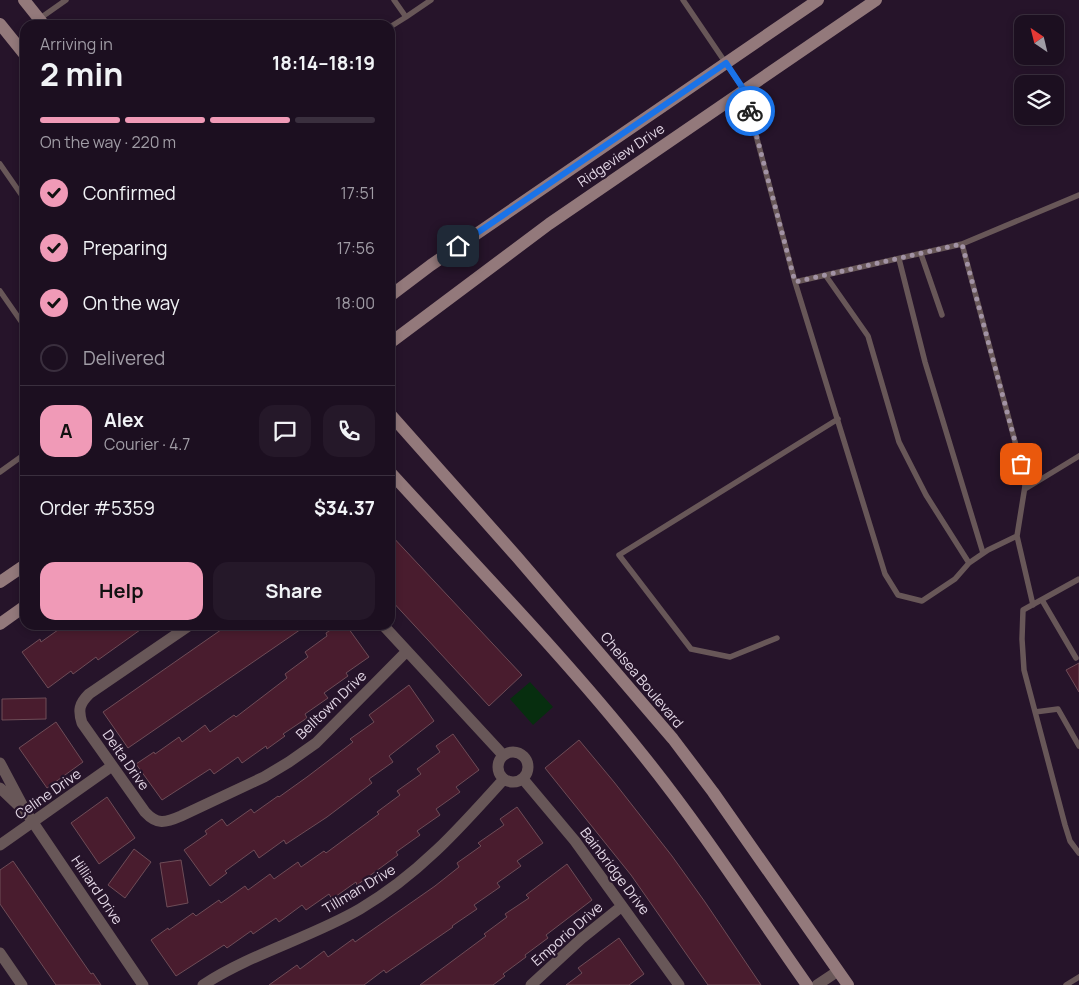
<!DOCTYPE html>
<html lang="en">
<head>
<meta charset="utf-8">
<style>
	:root { --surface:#1c0f20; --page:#251829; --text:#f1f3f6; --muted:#a09ca5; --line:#3a2f3e; --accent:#f09ab7 }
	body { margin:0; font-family:Manrope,sans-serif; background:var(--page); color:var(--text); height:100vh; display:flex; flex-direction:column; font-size:19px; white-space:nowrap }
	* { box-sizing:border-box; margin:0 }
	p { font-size:16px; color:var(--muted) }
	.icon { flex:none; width:28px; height:28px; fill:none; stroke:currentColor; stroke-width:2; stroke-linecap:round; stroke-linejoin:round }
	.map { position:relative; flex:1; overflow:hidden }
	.sheet { position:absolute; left:20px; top:20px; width:375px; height:610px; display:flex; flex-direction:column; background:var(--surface); border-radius:15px; box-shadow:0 2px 8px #0003,0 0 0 1px var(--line) }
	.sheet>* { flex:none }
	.needle { width:32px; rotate:325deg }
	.tools { position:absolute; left:1014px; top:15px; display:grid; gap:10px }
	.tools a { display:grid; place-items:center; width:50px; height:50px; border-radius:10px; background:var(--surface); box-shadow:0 2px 8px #0003,0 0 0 1px var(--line); font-size:25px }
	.pin { position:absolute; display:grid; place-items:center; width:42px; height:42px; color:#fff; margin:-21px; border-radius:10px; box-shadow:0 2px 8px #0006 }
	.courier { position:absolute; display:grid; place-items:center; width:50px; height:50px; margin:-25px; border:4px solid #1a73e8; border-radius:50%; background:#fff; color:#222; box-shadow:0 1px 6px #0007 }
	.head em { font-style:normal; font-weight:700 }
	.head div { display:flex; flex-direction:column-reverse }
	.head { display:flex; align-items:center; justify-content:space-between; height:85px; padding:0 20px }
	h1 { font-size:32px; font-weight:700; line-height:38px }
	.bar { display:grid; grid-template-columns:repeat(4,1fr); gap:8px 5px; align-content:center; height:60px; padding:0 20px }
	.bar i { height:6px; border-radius:4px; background:var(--line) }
	.bar .selected { background:var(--accent) }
	.bar p { grid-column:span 4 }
	.line { display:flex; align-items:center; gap:12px; padding:0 20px; border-top:1px solid var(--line) }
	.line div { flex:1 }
	.round { display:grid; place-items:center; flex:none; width:52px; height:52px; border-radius:15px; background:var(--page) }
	ol { padding:0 20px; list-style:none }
	li { display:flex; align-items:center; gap:15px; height:55px }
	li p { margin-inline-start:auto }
	li .icon { padding:5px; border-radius:50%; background:var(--accent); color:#111; stroke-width:4 }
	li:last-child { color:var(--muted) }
	li i { width:28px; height:28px; border:2px solid var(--line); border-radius:50% }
	.action { display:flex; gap:10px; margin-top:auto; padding:10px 20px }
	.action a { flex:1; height:58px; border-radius:15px; background:var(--accent); color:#111; font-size:20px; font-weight:700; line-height:58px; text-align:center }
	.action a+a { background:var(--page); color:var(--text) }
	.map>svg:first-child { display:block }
</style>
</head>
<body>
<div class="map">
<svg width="1079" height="985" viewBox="0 0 1079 985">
	<rect width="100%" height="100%" fill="#26142a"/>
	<path fill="#072e0f" d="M 530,682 L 553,707 L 533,725 L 510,699 Z"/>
	<path fill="#491c2e" stroke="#6e4c57" d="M 390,534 L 522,675 L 489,706 L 390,599 Z
		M 65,625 L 147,625 L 98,660 L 96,657 L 73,674 L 71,671 L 48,688 L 22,652 L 40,639 L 41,642 Z
		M 228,625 L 307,625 L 128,748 L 103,712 Z
		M 338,625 L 346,625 L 369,657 L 346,673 L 348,676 L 324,693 L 328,698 L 305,714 L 307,718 L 283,734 L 285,736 L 267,749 L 266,746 L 242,763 L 238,757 L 214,774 L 210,769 L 162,800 L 136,764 L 154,752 L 155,754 L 179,737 L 182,742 L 205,725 L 210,732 L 234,715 L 236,717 L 287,678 L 285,674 L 308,657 L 305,652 L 327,636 L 326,633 Z
		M 1079,663 L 1079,692 L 1066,670 Z
		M 409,685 L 434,721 L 389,756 L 393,762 L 369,779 L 372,783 L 327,817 L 286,844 L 284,840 L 259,858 L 254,850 L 225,871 L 227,873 L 210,886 L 184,850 L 207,834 L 205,831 L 222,819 L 227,826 L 251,809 L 254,813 L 278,796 L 279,797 L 307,777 L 353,742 L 350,739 L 374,722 L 369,715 Z
		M 46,698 L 46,719 L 2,720 L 2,699 Z
		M 56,722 L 83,762 L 47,788 L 19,748 Z
		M 453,734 L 479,770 L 456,787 L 460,792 L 436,809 L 440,815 L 417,831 L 420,835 L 396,852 L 398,855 L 357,885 L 356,882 L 332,899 L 329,894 L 306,910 L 302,905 L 279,922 L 276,918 L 253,934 L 251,931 L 227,948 L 224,945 L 176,976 L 151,940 L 168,928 L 169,930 L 193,913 L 196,916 L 219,900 L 221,903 L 245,886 L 248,890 L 270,874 L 274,879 L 298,862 L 301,867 L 324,851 L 326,853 L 379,814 L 377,812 L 400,795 L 397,791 L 421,774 L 417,769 L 440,752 L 436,746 Z
		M 579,740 L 614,782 L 672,856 L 705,902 L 761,985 L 708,985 L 631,875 L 545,768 Z
		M 107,797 L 135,838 L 99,864 L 71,823 Z
		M 517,807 L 543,843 L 517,861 L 521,866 L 497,883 L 500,887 L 474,905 L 477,909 L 452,926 L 453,927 L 386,973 L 384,970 L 364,985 L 269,985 L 297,965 L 300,969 L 324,951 L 328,957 L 353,939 L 355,942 L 435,886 L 459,867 L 457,863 L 481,846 L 478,843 L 504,825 L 500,819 Z
		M 134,849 L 151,862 L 125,898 L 108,885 Z
		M 181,860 L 188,903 L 167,907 L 160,863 Z
		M 13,861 L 91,974 L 93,973 L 101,985 L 56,985 L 38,959 L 0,904 L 0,870 Z
		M 567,864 L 592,900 L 546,935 L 548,938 L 525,955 L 526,957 L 503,974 L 505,976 L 493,985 L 420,985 L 486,936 L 484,934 L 507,917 L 505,914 L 529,898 L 526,895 Z
		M 619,938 L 644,974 L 629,985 L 566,985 L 582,973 L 578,968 Z"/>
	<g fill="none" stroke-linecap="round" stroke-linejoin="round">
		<path stroke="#685758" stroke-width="5.5" d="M 394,0 L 406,17 L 431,0
			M 683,0 L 744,90 L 795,282 L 885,574 L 898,595 L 922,601 L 955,579 L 969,563 L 926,495 L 899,442 L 868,336 L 826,276
			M 39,19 L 66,0
			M 390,27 L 406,17
			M 0,164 L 25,200
			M 962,244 L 1079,195
			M 921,254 L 942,315
			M 899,259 L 925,362 L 983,553
			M 795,282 L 962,244 L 1021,464 L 1025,486 L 1017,536 L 1033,605
			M 0,291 L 25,327
			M 0,472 L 25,454
			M 1025,489 L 1079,456
			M 969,563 L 988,550 L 1017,536
			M 1079,579 L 1023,610 L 1022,639 L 1024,670 L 1065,825 L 1070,841 L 1079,853
			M 1042,600 L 1076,658
			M 777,638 L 730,657 L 691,649 L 619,555 L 838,419
			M 1035,712 L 1058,709 L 1079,746
			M 1066,985 L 1079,977"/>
		<path stroke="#685758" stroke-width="11" d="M 190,625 L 89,694 C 79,704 78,710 82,723 L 145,812 C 157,825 165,823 181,816 L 264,777 L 289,762 L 316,743 L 407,651
			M 383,625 L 503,755
			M498 767a15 15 0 1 1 30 0a15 15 0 1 1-30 0Z
			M 0,763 L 26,812 L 143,985
			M 523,779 L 575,841 L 679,985
			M 0,788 L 19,806
			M 0,845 L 112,766
			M 0,953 L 22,985
			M 203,985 C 252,953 310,938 360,909 C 418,875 459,829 503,780
			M 531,985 L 581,939 L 622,906
			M 817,985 L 838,971"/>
		<path stroke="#93797b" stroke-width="12" d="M 24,0 L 44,25
			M 0,24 L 25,55
			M 390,296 L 431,265 L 818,0
			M 390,343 L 549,224 L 876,0
			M 390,414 L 517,557 L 673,739 L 713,792 L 848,985
			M 390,472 C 475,565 563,655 642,754 C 701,827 753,908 807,985
			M 0,582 L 25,565
			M 0,624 L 25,606"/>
	</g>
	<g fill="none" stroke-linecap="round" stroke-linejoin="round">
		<path stroke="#a293a5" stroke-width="5" stroke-dasharray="0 9" d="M 750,111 L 795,282 L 962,244 L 1021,464"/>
		<path stroke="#1a73e8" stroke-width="6" d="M 458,246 L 726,63 L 744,90 L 750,111"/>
	</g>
	<g text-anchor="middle" stroke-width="4.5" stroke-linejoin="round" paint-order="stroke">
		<g font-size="14" fill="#e4d8e7" stroke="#26142a">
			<text transform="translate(621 155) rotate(-34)" y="5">Ridgeview Drive</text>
			<text transform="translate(642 680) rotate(50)" y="5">Chelsea Boulevard</text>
			<text transform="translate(331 705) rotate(-44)" y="5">Belltown Drive</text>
			<text transform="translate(126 760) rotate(55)" y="5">Delta Drive</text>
			<text transform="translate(48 794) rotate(-35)" y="5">Celine Drive</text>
			<text transform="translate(615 871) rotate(53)" y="5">Bainbridge Drive</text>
			<text transform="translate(359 889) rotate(-31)" y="5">Tillman Drive</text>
			<text transform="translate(97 890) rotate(56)" y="5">Hilliard Drive</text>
			<text transform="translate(567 934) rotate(-41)" y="5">Emporio Drive</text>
		</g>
	</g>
</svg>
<div class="tools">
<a><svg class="needle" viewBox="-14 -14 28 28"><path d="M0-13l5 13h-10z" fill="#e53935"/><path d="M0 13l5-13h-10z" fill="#a09ca5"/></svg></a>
<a><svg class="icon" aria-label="layers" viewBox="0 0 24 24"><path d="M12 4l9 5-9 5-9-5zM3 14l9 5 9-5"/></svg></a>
</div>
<div class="pin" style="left:1021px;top:464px;background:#ea580c"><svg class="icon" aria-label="bag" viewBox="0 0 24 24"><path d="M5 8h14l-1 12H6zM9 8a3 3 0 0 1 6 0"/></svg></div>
<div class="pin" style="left:458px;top:246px;background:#1f2937"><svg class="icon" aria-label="home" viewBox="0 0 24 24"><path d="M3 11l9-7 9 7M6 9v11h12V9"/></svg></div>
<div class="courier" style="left:750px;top:111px"><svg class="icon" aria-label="bike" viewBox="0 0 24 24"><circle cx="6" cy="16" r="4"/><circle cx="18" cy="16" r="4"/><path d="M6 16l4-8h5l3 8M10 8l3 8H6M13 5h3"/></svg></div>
<section class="sheet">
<div class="head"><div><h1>2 min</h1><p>Arriving in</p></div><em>18:14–18:19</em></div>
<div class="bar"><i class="selected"></i><i class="selected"></i><i class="selected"></i><i></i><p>On the way · 220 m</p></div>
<ol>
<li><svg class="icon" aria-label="check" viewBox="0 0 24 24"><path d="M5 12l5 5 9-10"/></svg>Confirmed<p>17:51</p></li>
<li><svg class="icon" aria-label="check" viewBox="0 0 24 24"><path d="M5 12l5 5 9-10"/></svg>Preparing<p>17:56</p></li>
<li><svg class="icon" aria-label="check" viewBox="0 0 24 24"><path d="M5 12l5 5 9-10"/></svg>On the way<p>18:00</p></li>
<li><i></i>Delivered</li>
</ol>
<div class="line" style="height:90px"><b class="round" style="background:var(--accent);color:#111">A</b><div><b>Alex</b><p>Courier · 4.7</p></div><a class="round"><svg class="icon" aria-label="chat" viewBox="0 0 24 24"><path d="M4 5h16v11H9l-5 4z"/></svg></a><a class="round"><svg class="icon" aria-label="phone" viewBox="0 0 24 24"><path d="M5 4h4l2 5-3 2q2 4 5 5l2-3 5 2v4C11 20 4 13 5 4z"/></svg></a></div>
<div class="line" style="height:65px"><div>Order #5359</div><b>$34.37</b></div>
<div class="action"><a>Help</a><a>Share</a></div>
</section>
</div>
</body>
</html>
